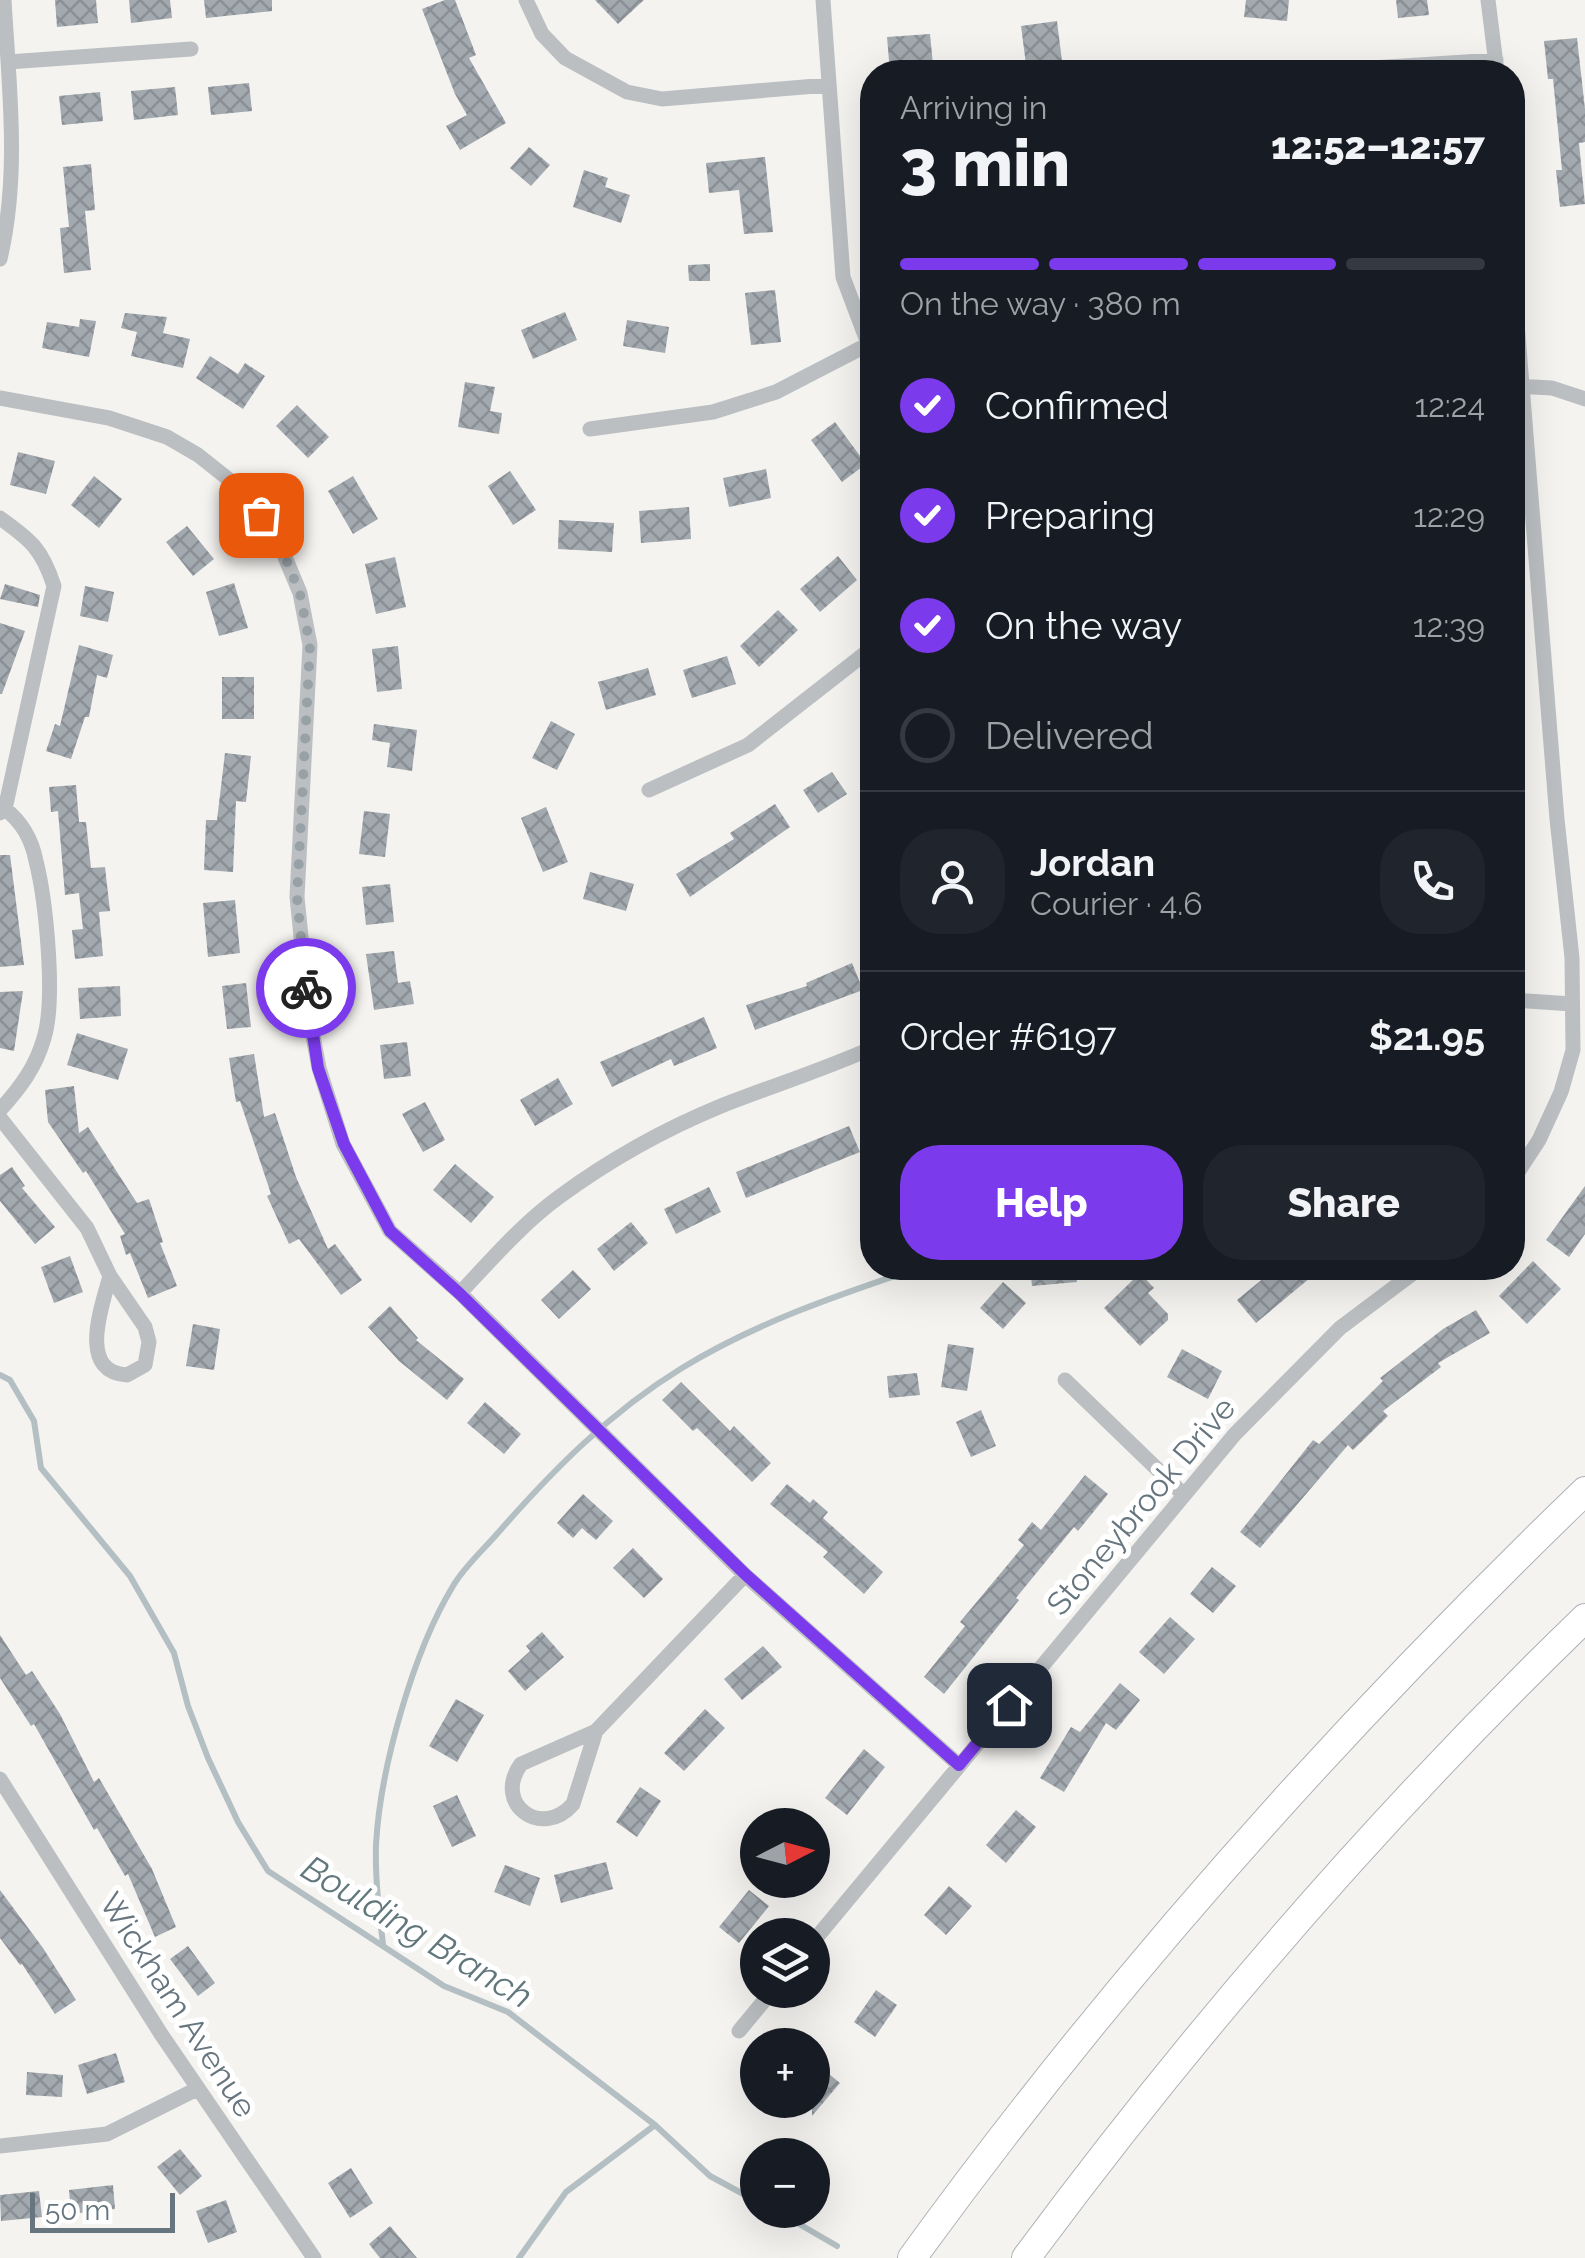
<!DOCTYPE html>
<html lang="en">
<head>
<meta charset="utf-8">
<style>
	:root { --surface:#171b24; --page:#20242c; --text:#f1f3f6; --muted:#9ea1a6; --line:#363941; --accent:#7c3aed }
	body { margin:0; font-family:Raleway,sans-serif; background:var(--page); color:var(--text); height:100vh; display:flex; flex-direction:column; font-size:38px; white-space:nowrap }
	* { box-sizing:border-box; margin:0 }
	p { font-size:32px; color:var(--muted) }
	.icon { flex:none; width:55px; height:55px; fill:none; stroke:currentColor; stroke-width:2; stroke-linecap:round; stroke-linejoin:round }
	.map { position:relative; flex:1; overflow:hidden }
	.sheet { position:absolute; left:860px; top:60px; width:665px; height:1220px; display:flex; flex-direction:column; background:var(--surface); border-radius:40px; box-shadow:0 10px 40px #0002 }
	.sheet>* { flex:none }
	.needle { width:65px; rotate:84deg }
	.tools { position:absolute; left:740px; top:1808px; display:grid; gap:20px }
	.tools a { display:grid; place-items:center; width:90px; height:90px; border-radius:50%; background:var(--surface); box-shadow:0 10px 40px #0002; font-size:50px }
	.scale { position:absolute; left:30px; bottom:25px; width:145px; box-sizing:border-box; padding-left:10px; border:5px solid #66757e; border-top:0; font-size:28px; line-height:35px; white-space:nowrap; color:#66757e; -webkit-text-stroke:8px #fff; paint-order:stroke }
	.pin { position:absolute; display:grid; place-items:center; width:85px; height:85px; color:#fff; margin:-42px; border-radius:20px; box-shadow:0 5px 15px #0006 }
	.courier { position:absolute; display:grid; place-items:center; width:100px; height:100px; margin:-50px; border:8px solid #7c3aed; border-radius:50%; background:#fff; color:#222; box-shadow:0 2px 12px #0007 }
	.headline em { font-style:normal; font-weight:800 }
	.headline div { display:flex; flex-direction:column-reverse }
	.headline { display:flex; align-items:center; justify-content:space-between; height:170px; padding:0 40px }
	h1 { font-size:65px; font-weight:800; line-height:75px }
	.bar { display:grid; grid-template-columns:repeat(4,1fr); gap:15px 10px; align-content:center; height:120px; padding:0 40px }
	.bar i { height:12px; border-radius:8px; background:var(--line) }
	.bar .active { background:var(--accent) }
	.bar p { grid-column:span 4 }
	.line { display:flex; align-items:center; gap:25px; padding:0 40px; border-top:2px solid var(--line) }
	.line div { flex:1 }
	.round { display:grid; place-items:center; flex:none; width:105px; height:105px; border-radius:40px; background:var(--page) }
	ol { padding:0 40px; list-style:none }
	li { display:flex; align-items:center; gap:30px; height:110px }
	li p { margin-inline-start:auto }
	li .icon { padding:10px; border-radius:50%; background:var(--accent); color:#fff; stroke-width:4 }
	li:last-child { color:var(--muted) }
	li i { width:55px; height:55px; border:5px solid var(--line); border-radius:50% }
	.cta { display:flex; gap:20px; margin-top:auto; padding:20px 40px }
	.cta a { flex:1; height:115px; border-radius:40px; background:var(--accent); color:#fff; font-size:40px; font-weight:800; line-height:115px; text-align:center }
	.cta a+a { background:var(--page); color:var(--text) }
	.map>svg:first-child { display:block }
</style>
</head>
<body>
<div class="map">
<svg width="1585" height="2258" viewBox="0 0 1585 2258">
	<defs>
		<pattern id="building-cross-hatch" width="8" height="8" patternUnits="userSpaceOnUse" patternTransform="scale(2.5)"><rect width="8" height="8" fill="#a3aaaf"/><path d="M0 0l8 8M0 8l8-8" fill="none" stroke="#898f94"/></pattern>
	</defs>
	<rect width="100%" height="100%" fill="#f4f3f0"/>
	<g fill="none" stroke-linecap="round" stroke-linejoin="round">
		<path stroke="#b3bfc2" stroke-width="6" d="M 0,1375 L 10,1380 L 34,1421 L 41,1468 L 130,1576 L 174,1653 L 188,1706 L 208,1758 L 238,1822 L 268,1871 L 444,1986 L 508,2012 L 655,2125 L 710,2176 L 758,2202
			M 383,1944 C 379,1911 375,1878 376,1845 C 380,1769 413,1652 453,1586 C 464,1567 482,1551 497,1534 C 552,1471 610,1412 682,1368 C 755,1323 838,1295 918,1268
			M 775,2210 L 837,2246
			M 519,2258 L 566,2192 L 655,2125"/>
	</g>
	<path fill="url(#building-cross-hatch)" d="M 55,0 L 96,0 L 98,23 L 57,27 Z
		M 129,0 L 170,0 L 172,18 L 131,23 Z
		M 204,0 L 272,0 L 272,11 L 206,18 Z
		M 445,0 L 455,0 L 476,55 L 469,58 L 506,123 L 460,150 L 446,126 L 467,115 L 455,94 L 422,9 Z
		M 595,0 L 644,0 L 618,24 Z
		M 1246,0 L 1289,0 L 1287,21 L 1244,17 Z
		M 1396,0 L 1427,0 L 1429,15 L 1398,18 Z
		M 1057,21 L 1063,69 L 1027,72 L 1021,26 Z
		M 930,34 L 933,65 L 920,66 L 920,72 L 890,72 L 887,37 Z
		M 1577,38 L 1585,109 L 1585,142 L 1579,143 L 1585,204 L 1560,207 L 1556,170 L 1562,170 L 1553,79 L 1548,79 L 1544,41 Z
		M 249,83 L 252,111 L 211,115 L 208,87 Z
		M 175,87 L 178,115 L 134,120 L 131,91 Z
		M 100,92 L 103,121 L 62,125 L 59,96 Z
		M 529,147 L 550,165 L 531,186 L 510,168 Z
		M 765,157 L 773,232 L 744,234 L 739,190 L 709,193 L 706,163 Z
		M 91,164 L 95,210 L 85,211 L 91,270 L 64,273 L 60,228 L 69,227 L 63,167 Z
		M 584,170 L 608,178 L 605,187 L 630,195 L 621,223 L 573,207 Z
		M 710,264 L 710,281 L 689,281 L 688,265 Z
		M 775,290 L 781,342 L 751,345 L 745,293 Z
		M 565,312 L 577,340 L 533,359 L 521,330 Z
		M 125,313 L 167,317 L 163,333 L 190,339 L 183,368 L 131,356 L 137,332 L 121,328 Z
		M 80,319 L 96,321 L 89,357 L 42,348 L 47,322 L 79,327 Z
		M 627,320 L 669,327 L 665,353 L 623,346 Z
		M 210,356 L 238,374 L 245,363 L 265,376 L 243,409 L 196,378 Z
		M 465,382 L 495,387 L 490,411 L 502,413 L 499,434 L 458,427 Z
		M 297,405 L 329,437 L 308,458 L 276,426 Z
		M 835,422 L 866,464 L 842,482 L 811,440 Z
		M 18,452 L 55,461 L 46,494 L 10,485 Z
		M 766,469 L 771,498 L 729,507 L 723,478 Z
		M 510,471 L 536,510 L 513,525 L 488,486 Z
		M 94,476 L 122,499 L 99,528 L 71,505 Z
		M 353,476 L 378,519 L 353,534 L 328,491 Z
		M 689,507 L 691,539 L 641,543 L 639,511 Z
		M 559,520 L 614,523 L 612,552 L 558,549 Z
		M 187,526 L 214,559 L 193,576 L 166,542 Z
		M 838,556 L 857,580 L 820,612 L 800,589 Z
		M 395,557 L 406,607 L 376,614 L 365,564 Z
		M 234,583 L 248,628 L 219,636 L 206,592 Z
		M 5,584 L 40,595 L 38,607 L 0,599 Z
		M 85,586 L 114,592 L 108,622 L 80,616 Z
		M 778,610 L 798,630 L 759,667 L 740,646 Z
		M 0,623 L 25,631 L 2,694 L 0,694 Z
		M 79,645 L 113,655 L 107,678 L 97,675 L 89,717 L 85,717 L 71,759 L 46,751 L 55,724 L 60,726 Z
		M 398,646 L 402,689 L 377,692 L 372,649 Z
		M 727,656 L 736,684 L 692,698 L 683,670 Z
		M 648,668 L 656,695 L 606,710 L 598,682 Z
		M 222,677 L 254,677 L 254,719 L 222,719 Z
		M 551,721 L 575,734 L 557,770 L 532,758 Z
		M 374,724 L 417,730 L 412,771 L 387,767 L 390,743 L 372,740 Z
		M 225,753 L 251,756 L 246,802 L 236,801 L 233,872 L 204,870 L 206,820 L 217,820 Z
		M 832,772 L 847,794 L 818,813 L 803,790 Z
		M 76,785 L 79,822 L 86,822 L 91,868 L 105,867 L 110,911 L 99,912 L 103,956 L 75,959 L 72,930 L 83,929 L 79,893 L 65,895 L 58,811 L 51,812 L 49,787 Z
		M 775,804 L 790,827 L 690,897 L 676,874 L 734,839 L 730,833 Z
		M 546,807 L 568,862 L 543,872 L 521,818 Z
		M 364,811 L 390,814 L 385,857 L 359,854 Z
		M 0,855 L 10,855 L 24,965 L 0,967 Z
		M 590,872 L 634,884 L 626,911 L 583,899 Z
		M 390,884 L 394,922 L 366,925 L 362,887 Z
		M 235,900 L 240,953 L 208,957 L 203,903 Z
		M 394,951 L 398,983 L 410,981 L 414,1004 L 374,1010 L 366,954 Z
		M 852,963 L 863,990 L 755,1030 L 746,1005 L 807,986 L 806,983 Z
		M 246,983 L 251,1027 L 227,1029 L 222,986 Z
		M 120,986 L 121,1016 L 80,1019 L 78,988 Z
		M 23,991 L 14,1051 L 0,1048 L 0,992 Z
		M 704,1017 L 717,1048 L 674,1066 L 671,1059 L 612,1087 L 600,1062 Z
		M 77,1033 L 128,1049 L 118,1080 L 67,1065 Z
		M 407,1042 L 411,1076 L 384,1079 L 380,1045 Z
		M 254,1054 L 264,1117 L 275,1113 L 296,1177 L 328,1249 L 335,1244 L 362,1280 L 341,1295 L 299,1239 L 289,1244 L 267,1196 L 271,1194 L 240,1101 L 236,1102 L 229,1058 Z
		M 558,1078 L 573,1104 L 535,1126 L 520,1100 Z
		M 74,1086 L 79,1133 L 88,1127 L 137,1203 L 149,1199 L 163,1242 L 160,1243 L 177,1286 L 148,1298 L 130,1253 L 126,1255 L 120,1236 L 125,1234 L 86,1171 L 83,1173 L 48,1122 L 45,1090 Z
		M 425,1102 L 445,1140 L 423,1152 L 402,1114 Z
		M 849,1126 L 860,1152 L 746,1198 L 736,1172 Z
		M 455,1164 L 494,1197 L 471,1223 L 433,1190 Z
		M 12,1167 L 25,1186 L 22,1188 L 55,1227 L 35,1244 L 0,1201 L 0,1175 Z
		M 1585,1186 L 1585,1234 L 1569,1257 L 1546,1240 Z
		M 709,1187 L 721,1212 L 676,1234 L 664,1209 Z
		M 631,1222 L 648,1243 L 614,1271 L 597,1249 Z
		M 70,1256 L 83,1292 L 54,1303 L 41,1267 Z
		M 1533,1261 L 1561,1289 L 1527,1324 L 1499,1296 Z
		M 1030,1268 L 1075,1268 L 1077,1282 L 1032,1286 Z
		M 1276,1268 L 1322,1268 L 1256,1323 L 1237,1300 Z
		M 573,1270 L 591,1289 L 559,1319 L 541,1300 Z
		M 1140,1273 L 1154,1288 L 1148,1293 L 1168,1314 L 1168,1320 L 1140,1346 L 1104,1308 Z
		M 1003,1282 L 1026,1303 L 1003,1329 L 980,1308 Z
		M 390,1306 L 418,1338 L 416,1340 L 464,1379 L 447,1400 L 399,1361 L 368,1327 Z
		M 1476,1310 L 1490,1333 L 1438,1363 L 1441,1367 L 1383,1411 L 1388,1416 L 1353,1450 L 1348,1445 L 1260,1548 L 1240,1532 L 1313,1440 L 1319,1444 L 1383,1381 L 1380,1378 L 1443,1329 Z
		M 193,1324 L 220,1329 L 214,1370 L 186,1366 Z
		M 948,1344 L 974,1348 L 967,1391 L 941,1387 Z
		M 1182,1349 L 1222,1371 L 1208,1399 L 1167,1377 Z
		M 917,1373 L 920,1395 L 889,1398 L 887,1376 Z
		M 681,1382 L 730,1431 L 734,1426 L 771,1463 L 752,1482 L 697,1428 L 693,1431 L 662,1400 Z
		M 485,1402 L 521,1434 L 504,1454 L 467,1423 Z
		M 981,1410 L 996,1446 L 971,1457 L 956,1422 Z
		M 1085,1475 L 1108,1494 L 1078,1531 L 1074,1527 L 1016,1598 L 1019,1600 L 944,1694 L 924,1677 L 965,1626 L 960,1622 L 1024,1545 L 1018,1540 L 1032,1522 L 1041,1530 Z
		M 787,1484 L 810,1503 L 813,1499 L 828,1512 L 823,1518 L 883,1572 L 864,1594 L 823,1557 L 828,1552 L 770,1504 Z
		M 583,1494 L 613,1521 L 596,1540 L 582,1528 L 573,1538 L 557,1523 Z
		M 633,1548 L 663,1579 L 644,1598 L 613,1568 Z
		M 1212,1567 L 1236,1586 L 1213,1613 L 1190,1594 Z
		M 1170,1617 L 1195,1639 L 1164,1674 L 1139,1652 Z
		M 542,1632 L 564,1657 L 525,1691 L 508,1671 L 530,1651 L 526,1646 Z
		M 0,1635 L 26,1675 L 32,1671 L 60,1714 L 94,1782 L 99,1778 L 152,1869 L 176,1927 L 155,1937 L 128,1874 L 125,1876 L 97,1828 L 94,1830 L 34,1724 L 31,1726 L 0,1678 Z
		M 763,1646 L 782,1667 L 742,1700 L 724,1679 Z
		M 1120,1683 L 1140,1700 L 1116,1730 L 1106,1723 L 1064,1792 L 1040,1778 L 1071,1727 L 1080,1732 Z
		M 456,1699 L 484,1715 L 457,1762 L 429,1746 Z
		M 705,1709 L 725,1728 L 684,1771 L 664,1753 Z
		M 864,1749 L 885,1767 L 847,1815 L 825,1798 Z
		M 640,1787 L 661,1801 L 637,1837 L 616,1822 Z
		M 457,1795 L 476,1836 L 452,1847 L 433,1806 Z
		M 1016,1810 L 1036,1827 L 1006,1863 L 986,1845 Z
		M 606,1862 L 613,1889 L 561,1903 L 554,1875 Z
		M 505,1865 L 540,1878 L 530,1906 L 494,1892 Z
		M 949,1886 L 972,1906 L 946,1935 L 924,1915 Z
		M 0,1890 L 43,1948 L 76,2000 L 55,2014 L 22,1964 L 20,1965 L 0,1938 Z
		M 749,1890 L 769,1906 L 739,1943 L 719,1927 Z
		M 188,1946 L 215,1983 L 198,1996 L 170,1959 Z
		M 876,1990 L 897,2005 L 875,2037 L 854,2022 Z
		M 116,2053 L 125,2082 L 87,2094 L 78,2065 Z
		M 812,2060 L 840,2083 L 812,2116 Z
		M 27,2072 L 63,2075 L 62,2097 L 26,2095 Z
		M 180,2149 L 202,2176 L 180,2195 L 157,2167 Z
		M 351,2168 L 373,2203 L 350,2218 L 328,2183 Z
		M 113,2185 L 115,2209 L 71,2214 L 69,2190 Z
		M 39,2191 L 42,2217 L 1,2221 L 0,2195 Z
		M 226,2200 L 237,2232 L 208,2243 L 196,2211 Z
		M 390,2226 L 417,2258 L 380,2258 L 369,2244 Z"/>
	<g fill="none" stroke-linecap="round" stroke-linejoin="round">
		<g stroke="#afb2b5" stroke-width="30">
			<path id="highway" d="M 912,2258 C 1113,1981 1339,1728 1585,1491
				M 1026,2258 C 1195,2030 1381,1815 1585,1618"/>
		</g>
		<path stroke="#bbbfc2" stroke-width="15" d="M 526,0 L 542,34 L 565,58 L 627,92 L 662,99 L 828,85
			M 823,0 L 843,277 L 872,354
			M 1488,0 L 1497,72
			M 8,62 L 191,49
			M 1169,70 L 1225,72
			M 1310,72 L 1496,60
			M 0,259 C 20,174 9,86 4,0
			M 1512,261 L 1557,819 L 1572,958 L 1573,1050 L 1561,1092 L 1539,1140 L 1512,1181
			M 1516,386 L 1552,388 L 1585,399
			M 0,398 L 109,418 L 167,437 L 198,455 L 232,482 L 261,515 L 280,545 L 300,593 L 310,645 L 297,897 L 309,1015 L 319,1068 L 343,1144 L 390,1231 L 460,1293 L 745,1575 L 959,1765
			M 590,429 L 713,412 L 776,392 L 867,345
			M 0,518 C 31,540 42,549 54,586 L 5,809 L 0,813
			M 649,790 L 748,745 L 872,648
			M 1512,1000 L 1572,1004
			M 0,1110 C 20,1088 36,1067 44,1038 C 56,999 46,901 36,861 C 32,840 21,821 5,809
			M 0,1118 L 87,1228 L 110,1276 L 145,1327 L 149,1342 L 145,1365 L 127,1375 C 77,1372 102,1306 110,1276
			M 460,1293 C 491,1260 522,1224 559,1197 C 608,1161 665,1129 721,1106 C 772,1086 823,1070 872,1048
			M 1065,1380 L 1184,1495
			M 596,1731 L 573,1804 C 542,1840 492,1804 521,1764 L 596,1731 L 745,1575
			M 0,1779 L 161,2034 L 314,2258
			M 812,1943 L 1235,1434 L 1340,1328 L 1420,1268
			M 739,2031 L 773,1990
			M 0,2146 L 107,2134 L 197,2089"/>
		<use href="#highway" stroke="#fff" stroke-width="28"/>
	</g>
	<g fill="none" stroke-linecap="round" stroke-linejoin="round">
		<path stroke="#98a1a6" stroke-width="10" stroke-dasharray="0 18" d="M 261,515 L 280,544 L 300,594 L 310,645 L 297,897 L 306,988"/>
		<path stroke="#7c3aed" stroke-width="12" d="M 306,988 L 318,1068 L 344,1144 L 390,1231 L 460,1294 L 745,1574 L 959,1765 L 1009,1705"/>
	</g>
	<g text-anchor="middle" stroke-width="10" stroke-linejoin="round" paint-order="stroke">
		<g font-size="32" fill="#66757e" stroke="#fff">
			<text transform="translate(1141 1506) rotate(-50)" y="11">Stoneybrook Drive</text>
			<text transform="translate(178 2005) rotate(57)" y="11">Wickham Avenue</text>
		</g>
		<g font-size="35" font-style="italic" fill="#61777b" stroke="#fff">
			<text transform="translate(417 1932) rotate(31)" y="12">Boulding Branch</text>
		</g>
	</g>
</svg>
<div class="tools">
<a><svg class="needle" viewBox="-14 -14 28 28"><path d="M0-13l5 13h-10z" fill="#e53935"/><path d="M0 13l5-13h-10z" fill="#9ea1a6"/></svg></a>
<a><svg class="icon" aria-label="layers" viewBox="0 0 24 24"><path d="M12 4l9 5-9 5-9-5zM3 14l9 5 9-5"/></svg></a>
<a>+</a>
<a>−</a>
</div>
<div class="scale">50 m</div>
<div class="pin" style="left:261px;top:515px;background:#ea580c"><svg class="icon" aria-label="bag" viewBox="0 0 24 24"><path d="M5 8h14l-1 12H6zM9 8a3 3 0 0 1 6 0"/></svg></div>
<div class="pin" style="left:1009px;top:1705px;background:#1f2937"><svg class="icon" aria-label="home" viewBox="0 0 24 24"><path d="M3 11l9-7 9 7M6 9v11h12V9"/></svg></div>
<div class="courier" style="left:306px;top:988px"><svg class="icon" aria-label="bike" viewBox="0 0 24 24"><circle cx="6" cy="16" r="4"/><circle cx="18" cy="16" r="4"/><path d="M6 16l4-8h5l3 8M10 8l3 8H6M13 5h3"/></svg></div>
<section class="sheet">
<div class="headline"><div><h1>3 min</h1><p>Arriving in</p></div><em>12:52–12:57</em></div>
<div class="bar"><i class="active"></i><i class="active"></i><i class="active"></i><i></i><p>On the way · 380 m</p></div>
<ol>
<li><svg class="icon" aria-label="check" viewBox="0 0 24 24"><path d="M5 12l5 5 9-10"/></svg>Confirmed<p>12:24</p></li>
<li><svg class="icon" aria-label="check" viewBox="0 0 24 24"><path d="M5 12l5 5 9-10"/></svg>Preparing<p>12:29</p></li>
<li><svg class="icon" aria-label="check" viewBox="0 0 24 24"><path d="M5 12l5 5 9-10"/></svg>On the way<p>12:39</p></li>
<li><i></i>Delivered</li>
</ol>
<div class="line" style="height:180px"><a class="round"><svg class="icon" aria-label="person" viewBox="0 0 24 24"><circle cx="12" cy="8" r="4"/><path d="M4 21q1-7 8-7t8 7"/></svg></a><div><b>Jordan</b><p>Courier · 4.6</p></div><a class="round"><svg class="icon" aria-label="phone" viewBox="0 0 24 24"><path d="M5 4h4l2 5-3 2q2 4 5 5l2-3 5 2v4C11 20 4 13 5 4z"/></svg></a></div>
<div class="line" style="height:130px"><div>Order #6197</div><b>$21.95</b></div>
<div class="cta"><a>Help</a><a>Share</a></div>
</section>
</div>
</body>
</html>
